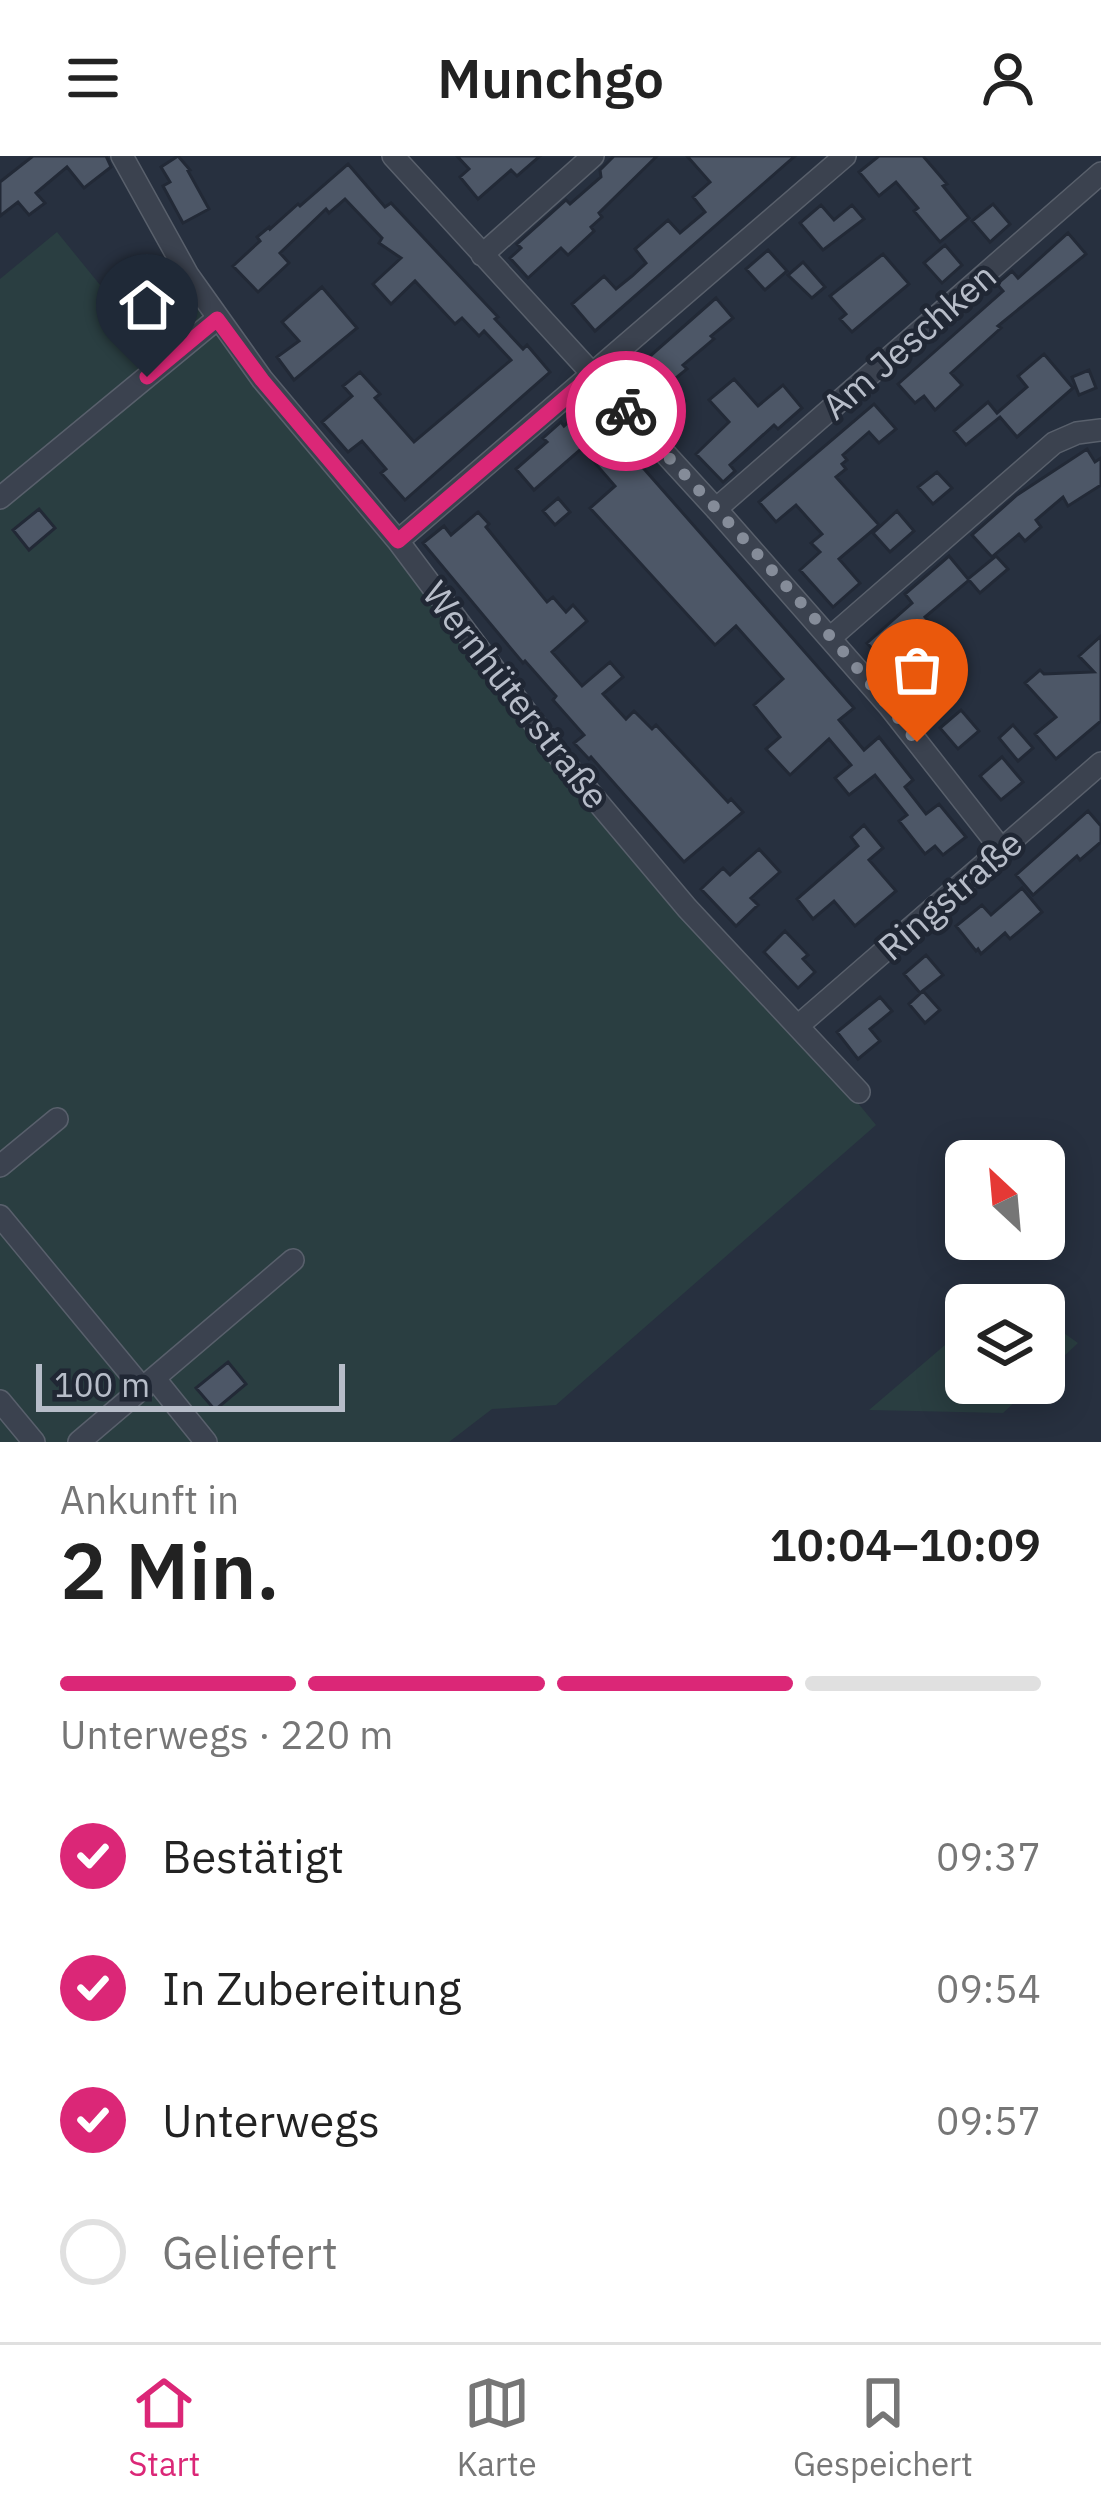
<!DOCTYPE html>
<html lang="de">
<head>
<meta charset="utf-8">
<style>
	:root { --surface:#fff; --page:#f6f6f6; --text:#222; --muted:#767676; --line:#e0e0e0; --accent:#db2777 }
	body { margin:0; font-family:"IBM Plex Sans",sans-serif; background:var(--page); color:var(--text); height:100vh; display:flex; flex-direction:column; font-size:45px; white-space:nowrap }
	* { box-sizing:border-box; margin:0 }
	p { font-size:39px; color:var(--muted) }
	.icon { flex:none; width:66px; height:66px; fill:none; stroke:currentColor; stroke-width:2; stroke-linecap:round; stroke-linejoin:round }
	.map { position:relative; height:1286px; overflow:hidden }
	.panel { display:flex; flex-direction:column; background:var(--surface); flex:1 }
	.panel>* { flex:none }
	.needle { width:78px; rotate:334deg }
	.fabs { position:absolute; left:945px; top:984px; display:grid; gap:24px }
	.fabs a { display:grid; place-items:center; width:120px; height:120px; border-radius:18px; background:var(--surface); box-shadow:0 6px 30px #0003; font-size:60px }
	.scale { position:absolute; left:36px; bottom:30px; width:309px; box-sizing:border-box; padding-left:12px; border:6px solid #b7bdc9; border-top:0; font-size:33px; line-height:42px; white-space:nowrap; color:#b7bdc9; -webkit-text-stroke:9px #202734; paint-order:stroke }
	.pin { position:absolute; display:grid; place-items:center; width:102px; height:102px; color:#fff; margin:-123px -51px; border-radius:50% 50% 50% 0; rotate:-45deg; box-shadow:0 0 12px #0007 }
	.pin .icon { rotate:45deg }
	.courier { position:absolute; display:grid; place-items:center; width:120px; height:120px; margin:-60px; border:9px solid #db2777; border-radius:50%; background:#fff; color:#222; box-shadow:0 3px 15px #0007 }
	.headline em { font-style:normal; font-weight:600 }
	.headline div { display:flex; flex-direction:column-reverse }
	.headline { display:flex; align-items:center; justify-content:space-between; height:204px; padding:0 60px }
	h1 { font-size:78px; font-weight:600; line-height:90px }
	.bar { display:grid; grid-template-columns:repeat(4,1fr); gap:18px 12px; align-content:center; height:144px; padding:0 60px }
	.bar i { height:15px; border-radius:9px; background:var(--line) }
	.bar .active { background:var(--accent) }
	.bar p { grid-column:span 4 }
	ol { padding:0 60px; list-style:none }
	li { display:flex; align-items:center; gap:36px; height:132px }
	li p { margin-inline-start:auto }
	li .icon { padding:12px; border-radius:50%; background:var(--accent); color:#fff; stroke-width:4 }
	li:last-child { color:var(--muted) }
	li i { width:66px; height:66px; border:6px solid var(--line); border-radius:50% }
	header { display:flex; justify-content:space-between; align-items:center; height:156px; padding:0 60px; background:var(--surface); font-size:54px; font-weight:600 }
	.menu { display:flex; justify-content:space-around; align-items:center; height:168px; border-top:3px solid var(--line); background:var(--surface); font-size:33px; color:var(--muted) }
	.menu a { display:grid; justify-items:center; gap:6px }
	.menu .active { color:var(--accent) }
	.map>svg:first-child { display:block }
</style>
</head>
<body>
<header><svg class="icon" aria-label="menu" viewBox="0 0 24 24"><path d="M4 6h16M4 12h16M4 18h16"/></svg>Munchgo<svg class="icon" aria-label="person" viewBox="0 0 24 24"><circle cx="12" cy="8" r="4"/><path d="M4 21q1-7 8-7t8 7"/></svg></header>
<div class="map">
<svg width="1101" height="1286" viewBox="0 0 1101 1286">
	<rect width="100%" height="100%" fill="#27303f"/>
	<path fill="#2a3e41" d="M 57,76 L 135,172 L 184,131 L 876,969 L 556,1249 L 492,1253 L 449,1286 L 0,1286 L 0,123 Z
		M 1044,1163 L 1078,1187 L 1044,1219 Z
		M 966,1171 L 966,1227 L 1035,1227 L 1003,1257 L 869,1254 Z"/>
	<path fill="#4d5767" stroke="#222936" stroke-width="3" d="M 33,0 L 106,0 L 111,11 L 84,32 L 67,11 L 36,37 L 45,47 L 29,59 L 18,46 L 0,60 L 0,26 Z
		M 178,0 L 190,14 L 188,15 L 209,53 L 183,67 L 163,30 L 170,26 L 161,11 Z
		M 457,0 L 540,0 L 517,20 L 511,14 L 478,43 L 460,21 L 469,13 Z
		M 614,0 L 657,0 L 599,57 L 602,61 L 591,71 L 594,75 L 568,99 L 561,92 L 528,122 L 510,102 L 521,92 L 517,88 L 566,44 L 570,48 L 601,21 L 600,14 Z
		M 687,0 L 795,0 L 595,175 L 572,148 L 604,120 L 616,133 L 632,120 L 646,107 L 635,93 L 668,64 L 680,77 L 705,56 L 693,41 L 710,26 Z
		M 879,0 L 923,0 L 947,28 L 943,30 L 969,62 L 940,86 L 914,55 L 918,52 L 896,26 L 879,40 L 859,16 Z
		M 348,8 L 385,51 L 391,47 L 498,161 L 495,163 L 523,193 L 527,189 L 550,216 L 405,344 L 381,317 L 386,313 L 362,285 L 348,296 L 322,266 L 352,240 L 343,230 L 360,216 L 380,238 L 375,242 L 414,286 L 511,204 L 484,175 L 479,180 L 462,162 L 455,168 L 415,125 L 391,148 L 373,128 L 401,102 L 379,87 L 382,82 L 345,43 L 329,57 L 326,53 L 280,97 L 289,107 L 258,136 L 233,110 L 260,85 L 257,81 L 269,71 L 270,73 L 298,48 L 300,50 Z
		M 993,48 L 1010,68 L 990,86 L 972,65 Z
		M 821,49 L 834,64 L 852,49 L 864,63 L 823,94 L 800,67 Z
		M 1068,77 L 1086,98 L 998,170 L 1001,172 L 951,217 L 962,229 L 935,254 L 924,240 L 915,247 L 898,228 L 1003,135 L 997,128 L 1012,115 L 1018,122 Z
		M 945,89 L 962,109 L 942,127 L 924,107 Z
		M 768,94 L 787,115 L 765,134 L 746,113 Z
		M 883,98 L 909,128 L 852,176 L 840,163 L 846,158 L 830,140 Z
		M 803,106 L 825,131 L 812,142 L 788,119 Z
		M 322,131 L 357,172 L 294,224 L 277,201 L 299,185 L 282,166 Z
		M 716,142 L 733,162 L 711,180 L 714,183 L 683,209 L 687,213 L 671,226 L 649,201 Z
		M 1044,198 L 1073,232 L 1017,281 L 1000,261 L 966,289 L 954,275 L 988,246 L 997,257 L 1027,231 L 1018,220 Z
		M 1089,214 L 1096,232 L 1079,239 L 1072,221 Z
		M 734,223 L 758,250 L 783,229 L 802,252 L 778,273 L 774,269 L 730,309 L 735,315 L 723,326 L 696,298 L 729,266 L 709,244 Z
		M 666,224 L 685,245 L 664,263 L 646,242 Z
		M 595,243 L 615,267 L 609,273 L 854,552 L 839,564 L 864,594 L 879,581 L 913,624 L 905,631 L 926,658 L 939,648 L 966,681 L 943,699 L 935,690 L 925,698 L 899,665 L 907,659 L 875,619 L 849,639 L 835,622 L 851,609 L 829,583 L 790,619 L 766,593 L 780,581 L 754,549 L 783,523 L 736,470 L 715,489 L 590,352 L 615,330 L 582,292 L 534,334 L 516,313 L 547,286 L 543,282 L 561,266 L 564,270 Z
		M 874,248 L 896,273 L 879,287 L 869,276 L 843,299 L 847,304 L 842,308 L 846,313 L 836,321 L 879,369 L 839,403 L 860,427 L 833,451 L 800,414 L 820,396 L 811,387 L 822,378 L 796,349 L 776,366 L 759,346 Z
		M 1087,293 L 1095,306 L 1101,302 L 1101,329 L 1068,350 L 1063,341 L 1036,364 L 1041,371 L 1025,385 L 1019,378 L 992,401 L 972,379 L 1017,339 Z
		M 937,316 L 952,332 L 933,348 L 918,331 Z
		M 558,342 L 570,356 L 555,369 L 543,355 Z
		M 39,353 L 55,372 L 29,394 L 13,374 Z
		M 897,355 L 914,375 L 890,396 L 873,377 Z
		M 478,356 L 489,368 L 486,371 L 547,446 L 553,441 L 566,456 L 573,449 L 587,465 L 552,496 L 582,530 L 610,506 L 623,521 L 603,538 L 626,563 L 634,555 L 652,573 L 656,569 L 728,646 L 731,643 L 743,656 L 684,706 L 591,601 L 589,603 L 574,587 L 584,579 L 553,544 L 556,540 L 525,505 L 523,507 L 423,387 L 444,370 L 451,379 Z
		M 949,400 L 968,423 L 996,400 L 1008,413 L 980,437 L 969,424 L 925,461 L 937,476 L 919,491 L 935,511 L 909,533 L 867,487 L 912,447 L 905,438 Z
		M 1101,480 L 1101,565 L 1056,603 L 1035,578 L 1056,561 L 1025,527 L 1040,514 L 1044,518 L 1094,516 L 1079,500 Z
		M 961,554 L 979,575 L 958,593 L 940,572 Z
		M 1013,569 L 1033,592 L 1018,605 L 999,582 Z
		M 1002,601 L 1023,626 L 1001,644 L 980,620 Z
		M 1088,655 L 1101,670 L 1101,686 L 1080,704 L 1077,700 L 1033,739 L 1016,719 Z
		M 864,669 L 883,692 L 869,704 L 896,735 L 855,770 L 834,745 L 813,763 L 797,743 L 858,690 L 851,681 Z
		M 759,693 L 780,716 L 751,742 L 758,749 L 736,770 L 701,733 L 723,712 L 730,719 Z
		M 1022,732 L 1042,756 L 1010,783 L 1005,777 L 981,798 L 978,793 L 976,795 L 956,770 L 982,749 L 991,759 Z
		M 785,775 L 808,799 L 803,803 L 815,816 L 798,832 L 764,796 Z
		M 926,799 L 943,819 L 920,837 L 904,818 Z
		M 923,835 L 940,854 L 925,867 L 909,848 Z
		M 880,841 L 892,855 L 870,873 L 880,885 L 858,903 L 837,876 Z
		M 228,1206 L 246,1228 L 215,1254 L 196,1232 Z"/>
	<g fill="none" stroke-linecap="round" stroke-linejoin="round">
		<g stroke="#59606c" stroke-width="24">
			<path id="street" d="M 122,0 L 188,119 L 262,223 L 398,385 L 559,600 L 687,752 L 859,936
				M 393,0 L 716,353 L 889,550 L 1002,694
				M 482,99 L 593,0
				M 0,342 L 217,163
				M 716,353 L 1101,17
				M 398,385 L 845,0
				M 830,482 L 1054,287 L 1077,277 L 1101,274
				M 799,869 L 1101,607
				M 0,1010 L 57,963
				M 0,1060 L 143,1233
				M 155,1223 L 206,1286
				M 0,1245 L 34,1286
				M 79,1286 L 293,1104"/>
		</g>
		<use href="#street" stroke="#3b424f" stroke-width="21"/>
	</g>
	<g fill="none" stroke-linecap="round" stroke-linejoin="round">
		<path stroke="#858c99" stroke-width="12" stroke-dasharray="0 21.6" d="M 626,255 C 725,363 827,470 917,586"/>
		<path stroke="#db2777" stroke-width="15" d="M 147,221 L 217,163 L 262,224 L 398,385 L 592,219 L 626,255"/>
	</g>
	<g text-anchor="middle" stroke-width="9" stroke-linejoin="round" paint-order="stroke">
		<g font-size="36" fill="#b7bdc9" stroke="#202734">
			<text transform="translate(909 185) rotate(-41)" y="13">Am Jeschken</text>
			<text transform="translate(516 539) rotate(52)" y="13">Wernhüterstraße</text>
			<text transform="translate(950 739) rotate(-41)" y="13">Ringstraße</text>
		</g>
	</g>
</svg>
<div class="fabs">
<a><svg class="needle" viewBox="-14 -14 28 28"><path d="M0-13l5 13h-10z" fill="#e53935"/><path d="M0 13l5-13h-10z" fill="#767676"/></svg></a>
<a><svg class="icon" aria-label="layers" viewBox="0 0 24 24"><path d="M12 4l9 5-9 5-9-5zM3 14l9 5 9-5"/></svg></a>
</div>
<div class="scale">100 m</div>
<div class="pin" style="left:917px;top:586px;background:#ea580c"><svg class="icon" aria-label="bag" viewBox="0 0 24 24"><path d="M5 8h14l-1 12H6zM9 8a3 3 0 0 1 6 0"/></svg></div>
<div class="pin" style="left:147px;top:221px;background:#1f2937"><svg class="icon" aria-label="home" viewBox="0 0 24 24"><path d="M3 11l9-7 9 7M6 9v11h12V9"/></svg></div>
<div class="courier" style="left:626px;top:255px"><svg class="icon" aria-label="bike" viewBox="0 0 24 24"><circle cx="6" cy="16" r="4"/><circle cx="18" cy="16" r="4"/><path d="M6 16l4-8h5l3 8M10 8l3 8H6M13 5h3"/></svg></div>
</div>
<section class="panel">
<div class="headline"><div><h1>2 Min.</h1><p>Ankunft in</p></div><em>10:04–10:09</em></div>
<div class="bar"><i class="active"></i><i class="active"></i><i class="active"></i><i></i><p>Unterwegs · 220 m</p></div>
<ol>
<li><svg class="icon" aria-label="check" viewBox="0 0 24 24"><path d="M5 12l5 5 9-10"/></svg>Bestätigt<p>09:37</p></li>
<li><svg class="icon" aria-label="check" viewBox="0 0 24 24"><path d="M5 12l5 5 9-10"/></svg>In Zubereitung<p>09:54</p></li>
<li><svg class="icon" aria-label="check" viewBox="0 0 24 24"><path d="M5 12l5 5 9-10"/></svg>Unterwegs<p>09:57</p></li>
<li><i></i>Geliefert</li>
</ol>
</section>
<nav class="menu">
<a class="active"><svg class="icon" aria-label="home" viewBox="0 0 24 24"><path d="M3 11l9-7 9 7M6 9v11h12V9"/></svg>Start</a>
<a><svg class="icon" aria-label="map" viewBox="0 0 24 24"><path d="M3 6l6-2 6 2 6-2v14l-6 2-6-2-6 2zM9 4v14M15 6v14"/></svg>Karte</a>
<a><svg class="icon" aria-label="saved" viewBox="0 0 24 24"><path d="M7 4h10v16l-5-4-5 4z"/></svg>Gespeichert</a>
</nav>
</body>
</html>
